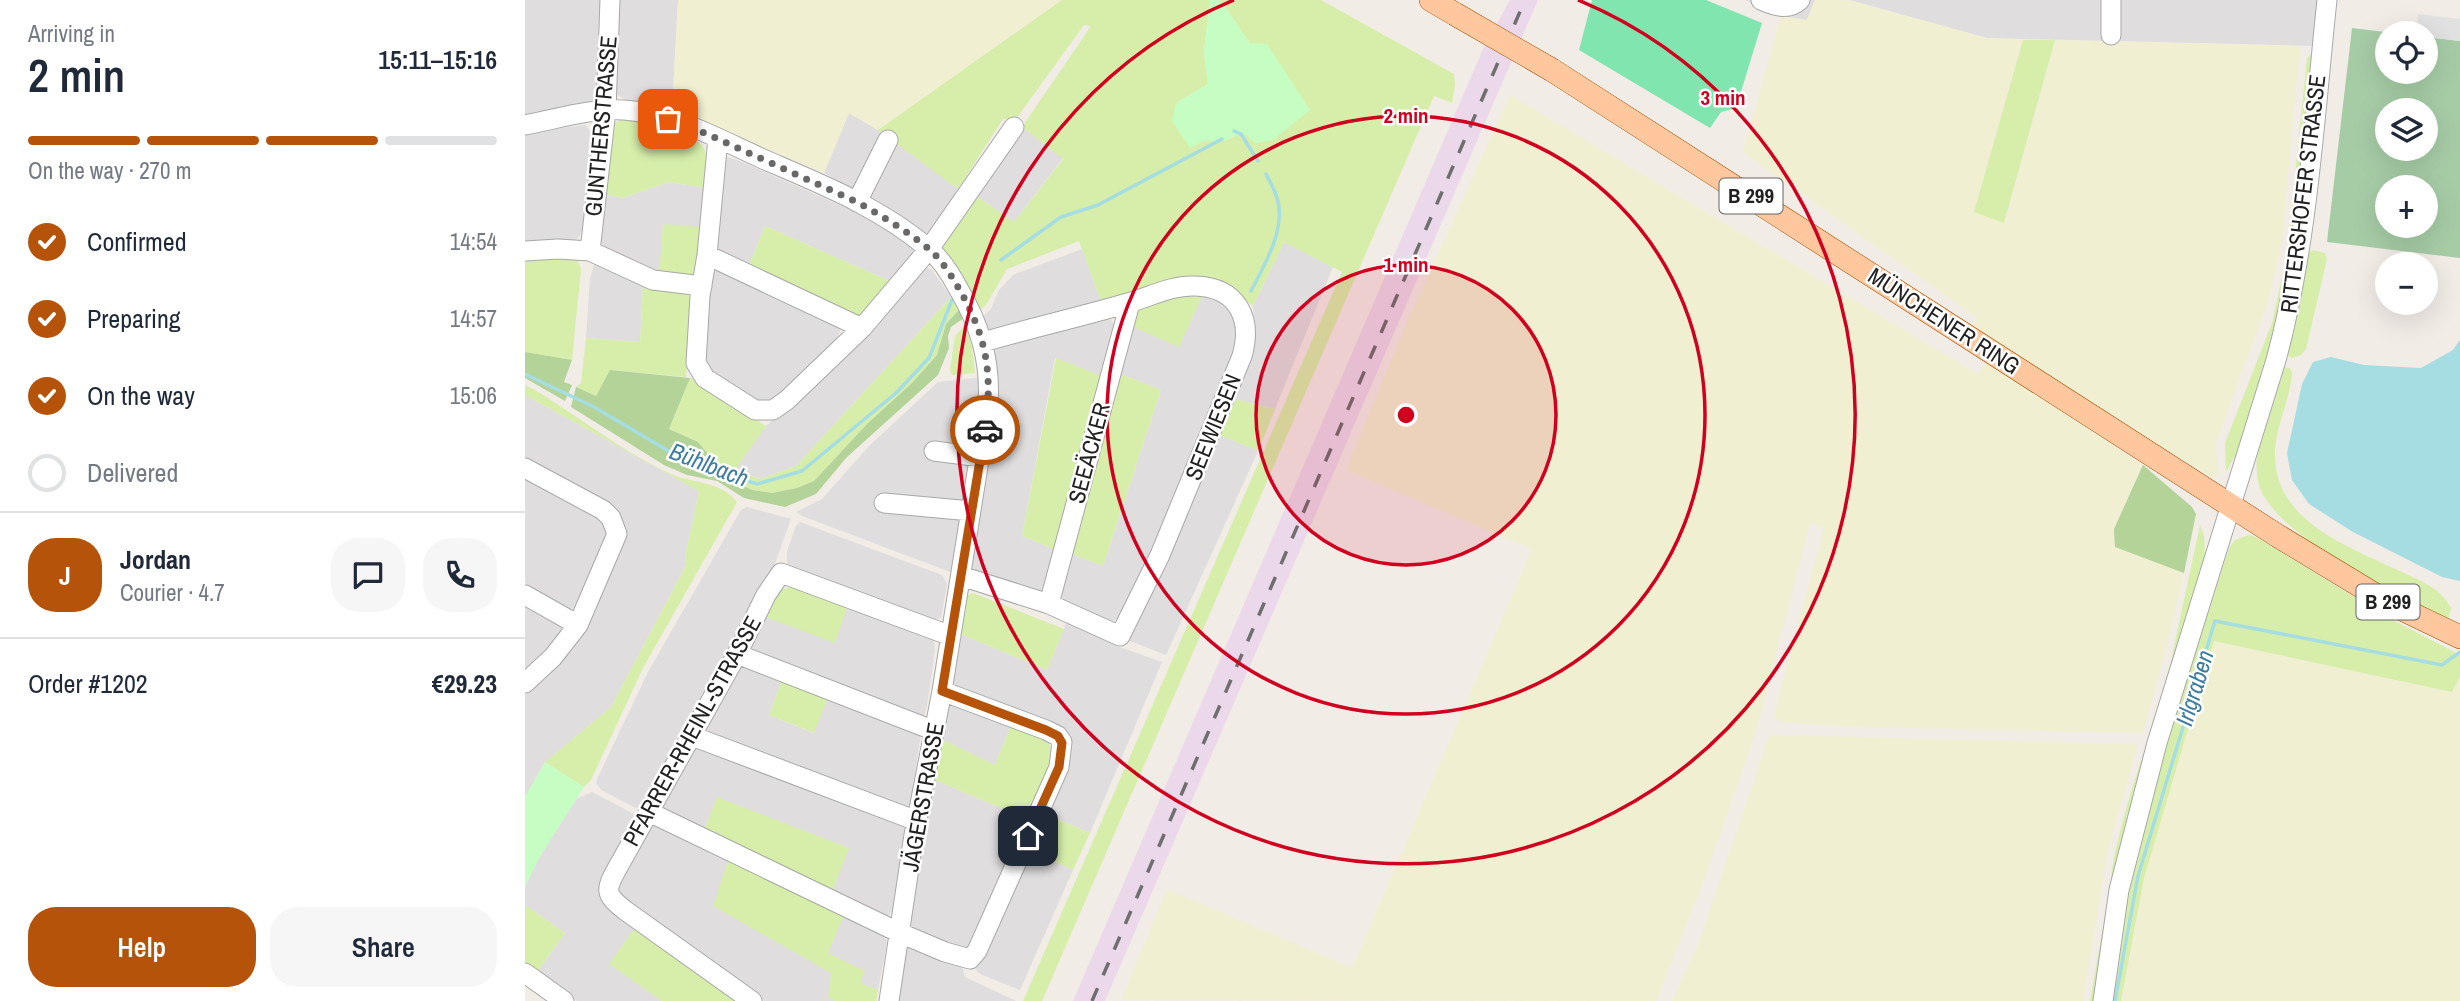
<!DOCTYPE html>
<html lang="en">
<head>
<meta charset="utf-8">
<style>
	:root { --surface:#fff; --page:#f6f6f7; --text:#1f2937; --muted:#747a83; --line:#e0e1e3; --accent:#b45309 }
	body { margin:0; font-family:"Archivo Narrow",sans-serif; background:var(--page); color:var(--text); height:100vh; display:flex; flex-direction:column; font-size:26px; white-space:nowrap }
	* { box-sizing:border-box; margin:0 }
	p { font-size:23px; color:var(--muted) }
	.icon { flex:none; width:38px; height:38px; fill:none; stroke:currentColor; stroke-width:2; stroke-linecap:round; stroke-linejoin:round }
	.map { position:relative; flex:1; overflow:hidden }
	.details { display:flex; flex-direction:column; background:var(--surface); width:525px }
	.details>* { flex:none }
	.tools { position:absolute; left:1850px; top:21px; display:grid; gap:14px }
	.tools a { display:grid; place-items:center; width:63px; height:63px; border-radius:50%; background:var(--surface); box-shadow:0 7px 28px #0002; font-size:35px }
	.pin { position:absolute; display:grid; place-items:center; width:60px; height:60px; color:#fff; margin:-30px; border-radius:14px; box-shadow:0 4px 10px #0006 }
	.courier { position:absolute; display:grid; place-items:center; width:70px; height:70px; margin:-35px; border:5px solid #b45309; border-radius:50%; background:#fff; color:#222; box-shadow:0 2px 9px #0007 }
	.overview em { font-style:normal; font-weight:600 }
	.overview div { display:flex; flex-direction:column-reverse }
	.overview { display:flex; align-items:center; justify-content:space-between; height:119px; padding:0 28px }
	h1 { font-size:46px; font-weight:600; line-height:52px }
	.bar { display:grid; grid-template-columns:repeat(4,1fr); gap:10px 7px; align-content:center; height:84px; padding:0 28px }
	.bar i { height:9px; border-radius:5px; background:var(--line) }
	.bar .selected { background:var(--accent) }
	.bar p { grid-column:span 4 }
	.line { display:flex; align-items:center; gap:18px; padding:0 28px; border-top:2px solid var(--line) }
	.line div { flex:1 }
	.round { display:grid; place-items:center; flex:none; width:74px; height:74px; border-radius:28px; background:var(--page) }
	ol { padding:0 28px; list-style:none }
	li { display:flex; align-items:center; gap:21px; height:77px }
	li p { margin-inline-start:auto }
	li .icon { padding:7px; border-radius:50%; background:var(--accent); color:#fff; stroke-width:4 }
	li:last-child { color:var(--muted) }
	li i { width:38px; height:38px; border:4px solid var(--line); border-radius:50% }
	.button { display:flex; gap:14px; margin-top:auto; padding:14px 28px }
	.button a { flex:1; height:80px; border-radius:28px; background:var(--accent); color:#fff; font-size:28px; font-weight:600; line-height:80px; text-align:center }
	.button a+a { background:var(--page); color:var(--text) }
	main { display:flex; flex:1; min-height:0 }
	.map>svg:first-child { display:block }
</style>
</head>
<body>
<main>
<section class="details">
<div class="overview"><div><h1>2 min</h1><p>Arriving in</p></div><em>15:11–15:16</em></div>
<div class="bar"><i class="selected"></i><i class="selected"></i><i class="selected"></i><i></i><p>On the way · 270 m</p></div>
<ol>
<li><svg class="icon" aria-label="check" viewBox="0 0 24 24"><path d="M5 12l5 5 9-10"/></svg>Confirmed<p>14:54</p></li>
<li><svg class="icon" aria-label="check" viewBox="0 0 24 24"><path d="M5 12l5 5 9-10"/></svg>Preparing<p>14:57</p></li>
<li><svg class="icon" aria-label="check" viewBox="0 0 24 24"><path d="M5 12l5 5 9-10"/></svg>On the way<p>15:06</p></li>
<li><i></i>Delivered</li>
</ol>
<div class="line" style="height:126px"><b class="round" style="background:var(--accent);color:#fff">J</b><div><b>Jordan</b><p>Courier · 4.7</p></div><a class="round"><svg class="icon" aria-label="chat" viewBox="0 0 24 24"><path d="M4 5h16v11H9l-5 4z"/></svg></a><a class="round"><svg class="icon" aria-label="phone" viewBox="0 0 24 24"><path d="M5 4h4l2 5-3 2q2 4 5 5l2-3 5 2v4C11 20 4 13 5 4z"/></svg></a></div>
<div class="line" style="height:91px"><div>Order #1202</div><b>€29.23</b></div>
<div class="button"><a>Help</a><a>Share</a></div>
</section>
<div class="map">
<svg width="1935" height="1001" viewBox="0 0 1935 1001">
	<rect width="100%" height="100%" fill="#f2ece7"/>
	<path fill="#dfddde" d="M 0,0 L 77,0 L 74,84 L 71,100 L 57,107 L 0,117 Z
		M 92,0 L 153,0 L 147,110 L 104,102 L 93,95 L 89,82 Z
		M 1220,0 L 1290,0 L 1282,20 L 1256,16 Z
		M 1324,0 L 1809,0 L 1795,46 L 1462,38 Z
		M 324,113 L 360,134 L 328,190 L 299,173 Z
		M 60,125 L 64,129 L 67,138 L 59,228 L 55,235 L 50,241 L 0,243 L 0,133 Z
		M 497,127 L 538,158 L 489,222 L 453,197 Z
		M 369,140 L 433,189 L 410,228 L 400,234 L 347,201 L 344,191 Z
		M 202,157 L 213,160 L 357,224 L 382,241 L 388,249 L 386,259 L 367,282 L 240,226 L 223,268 L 194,256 L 187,236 L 195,163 Z
		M 144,182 L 180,188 L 177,227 L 134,275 L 81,249 L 75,241 L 79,194 L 97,198 Z
		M 759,242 L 808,267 L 750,409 L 705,398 L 729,326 L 728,306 Z
		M 557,249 L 576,302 L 471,331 L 463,329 L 456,318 L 466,309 L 474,290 L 488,275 Z
		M 69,265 L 81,266 L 118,286 L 115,342 L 61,338 L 65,278 Z
		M 402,268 L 407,270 L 426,297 L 271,466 L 235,479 L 209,469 L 241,426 L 339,334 L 397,271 Z
		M 197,269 L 310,320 L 315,330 L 312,343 L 248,402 L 237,404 L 183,375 L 176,351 L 186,273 Z
		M 678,294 L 694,301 L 708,315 L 713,332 L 712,350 L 602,608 L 597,616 L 588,621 L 576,622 L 538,606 L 535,598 L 544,553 L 578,566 L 636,390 L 593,373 L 606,326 Z
		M 580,317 L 587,321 L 591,331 L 579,377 L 530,358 L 497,536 L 533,551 L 521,588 L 510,593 L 454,576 L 446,567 L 471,345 Z
		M 459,377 L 451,462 L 443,508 L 354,493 L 351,507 L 441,515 L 428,573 L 277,516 L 271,512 L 297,499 L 344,446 L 413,382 Z
		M 0,395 L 174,491 L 160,556 L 161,565 L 86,707 L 20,762 L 0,797 L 0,689 L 97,537 L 0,460 Z
		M 690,433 L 733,451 L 641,655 L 605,641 L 603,636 Z
		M 0,475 L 73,515 L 81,524 L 83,536 L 53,606 L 45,609 L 31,605 L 4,591 L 0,581 Z
		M 222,507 L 266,519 L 247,572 L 118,808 L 111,808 L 76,790 L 71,783 L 73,777 L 123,672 L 216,510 Z
		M 275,522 L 417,575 L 422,584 L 416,618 L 406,621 L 269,570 L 262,564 L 262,551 L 271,526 Z
		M 0,600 L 40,629 L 0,672 Z
		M 323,604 L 408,637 L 410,651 L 402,705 L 400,714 L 396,718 L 225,651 L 225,640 L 238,616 Z
		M 542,621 L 585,636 L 594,647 L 637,662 L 565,833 L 518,813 L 547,746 L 546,735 L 429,689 L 425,682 L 433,633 L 522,670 Z
		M 218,664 L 258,677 L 244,715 L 288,733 L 304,695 L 396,734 L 385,805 L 378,809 L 179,732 L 208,670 Z
		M 425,704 L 487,723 L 470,765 L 416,739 L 421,708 Z
		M 173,745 L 378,822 L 380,827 L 379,842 L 368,911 L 362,917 L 306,894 L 323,848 L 192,798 L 178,832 L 143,816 L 137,807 L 165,748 Z
		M 410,780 L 502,819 L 451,940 L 440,950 L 383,927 Z
		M 67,792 L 109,814 L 111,822 L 75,885 L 73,894 L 112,925 L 85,964 L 137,1001 L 52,1001 L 12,972 L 40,933 L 0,905 L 0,887 L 14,858 L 51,799 Z
		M 129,820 L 360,936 L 362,943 L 351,1001 L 239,1001 L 92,893 L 93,878 Z
		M 502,849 L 548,870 L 495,990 L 453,973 L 449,966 Z
		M 386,946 L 437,967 L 440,977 L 491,1001 L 369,1001 L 378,951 Z"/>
	<path fill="#ebd8ea" d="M 985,0 L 1013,0 L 580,1001 L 548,1001 L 958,49 Z"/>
	<path fill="#f1efd1" d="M 153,0 L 537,0 L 353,130 L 324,113 L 299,173 L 147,110 Z
		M 1290,0 L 1324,0 L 1462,38 L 1498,40 L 1449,212 L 1480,223 L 1530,40 L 1775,46 L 1757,240 L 1743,302 L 1690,445 L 1694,473 L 1688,479 L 1447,327 L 1452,318 L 1218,152 L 1256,16 L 1282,20 Z
		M 985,95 L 1453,374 L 1461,361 L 1618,465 L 1589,529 L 1590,546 L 1659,573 L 1641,649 L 1618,733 L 1334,727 L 1257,722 L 1251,719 L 1250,711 L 1299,527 L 1285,523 L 1232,728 L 1179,880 L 1131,1001 L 596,1000 L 642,889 L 827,968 L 1007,549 L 821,470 L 881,324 Z
		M 1689,640 L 1927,692 L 1935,677 L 1935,1001 L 1597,1001 L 1619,878 Z
		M 1256,735 L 1611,744 L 1612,749 L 1582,854 L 1558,1001 L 1147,1001 L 1174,942 L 1244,736 Z"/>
	<path fill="#d6eeaa" d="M 537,0 L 685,0 L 679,52 L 683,84 L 651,103 L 679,141 L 700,141 L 717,132 L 725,43 L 695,0 L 796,0 L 929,74 L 930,85 L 927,103 L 909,96 L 517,1001 L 498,1001 L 817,272 L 759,242 L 728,306 L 709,292 L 576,302 L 554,241 L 482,269 L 461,305 L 454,311 L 417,247 L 453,197 L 489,222 L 538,159 L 497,127 L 566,26 L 559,25 L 491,119 L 478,119 L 433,189 L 353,130 Z
		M 1498,40 L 1530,40 L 1479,223 L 1449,212 Z
		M 1785,55 L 1789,58 L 1775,203 L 1756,322 L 1712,452 L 1701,472 L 1700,443 L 1747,323 L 1762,254 L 1782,58 Z
		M 99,118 L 138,126 L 139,130 C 184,145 183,139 180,188 L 144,182 L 97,198 L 79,194 L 87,125 Z
		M 138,224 L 177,227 L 171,272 L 166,276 L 134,275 Z
		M 240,226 L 367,282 L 337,317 L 223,268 Z
		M 1788,250 L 1800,253 L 1802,259 L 1781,349 L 1776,355 L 1767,358 L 1761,355 L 1783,253 Z
		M 24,257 L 53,261 L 56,269 L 47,360 L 0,352 L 0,261 Z
		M 118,286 L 160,290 L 168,302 L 161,377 L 86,370 L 71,396 L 51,387 L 56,383 L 61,338 L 115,342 Z
		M 678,294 L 654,347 L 606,326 C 608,321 609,314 612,310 C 621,300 664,295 678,294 Z
		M 426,297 L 434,310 L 421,324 L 412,355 L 387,383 L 343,423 L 289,481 L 272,488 L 247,493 L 227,490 L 203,478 L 173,442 L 144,429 L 165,378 L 241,426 L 210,470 L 235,479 L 271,466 Z
		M 440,325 L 447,348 L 450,373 L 427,375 L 425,370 L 430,336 Z
		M 531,358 L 579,377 L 533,551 L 497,536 Z
		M 1757,367 L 1765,368 L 1767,373 C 1765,405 1745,434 1751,468 C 1760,527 1832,550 1879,573 C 1898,582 1915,588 1926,608 L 1923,621 C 1878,599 1742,532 1733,481 C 1726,443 1746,403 1757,367 Z
		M 593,373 L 636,390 L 578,566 L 544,553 Z
		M 0,385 C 15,392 27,401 41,410 C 74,432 108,456 144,473 C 167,484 195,480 212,502 L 118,668 L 66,780 L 59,787 L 20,762 L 86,707 L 161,565 L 160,556 L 174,491 L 0,395 Z
		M 705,398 L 750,409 L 733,451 L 690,433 Z
		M 1675,525 L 1679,535 L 1680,559 L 1625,734 L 1645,665 Z
		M 1724,535 L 1731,537 L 1860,616 L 1935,655 L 1935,677 L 1927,692 L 1689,641 L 1619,878 L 1596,1001 L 1584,1001 L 1602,892 L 1640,746 L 1704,548 L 1710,540 Z
		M 268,586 L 323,604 L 310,643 L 238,616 L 253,591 Z
		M 448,593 L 539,629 L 522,670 L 433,633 L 441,596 Z
		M 258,677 L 304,695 L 289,733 L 244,715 Z
		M 487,723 L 523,740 C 533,765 512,796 502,819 L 410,780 L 416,739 L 470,765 Z
		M 1621,750 L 1587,882 C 1582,872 1613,762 1621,750 Z
		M 192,797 L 324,848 L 306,894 L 178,832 Z
		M 518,813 L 565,833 L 548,870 L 502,849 Z
		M 204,857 L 319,915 L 303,953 L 340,971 L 335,983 L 353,990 L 351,1001 L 310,1001 L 303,997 L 306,973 L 188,906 Z
		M 1584,893 L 1587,896 L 1570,1001 L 1565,1001 Z
		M 0,905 L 40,933 L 12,972 L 0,964 Z
		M 112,925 L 219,1001 L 137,1001 L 84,964 Z"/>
	<path fill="#b3d399" d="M 434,310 L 439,318 L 426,327 L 423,336 L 424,348 L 413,375 L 321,458 L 291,494 L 260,507 L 219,498 L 192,481 L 162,475 L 139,465 L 46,407 L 51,387 L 71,396 L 85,370 L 165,378 L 144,429 L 173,442 L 203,478 L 227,490 L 247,493 L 272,488 L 289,481 L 343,423 L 387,383 L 412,355 L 421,324 Z
		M 0,352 L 47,360 L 39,382 L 47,385 L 40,401 L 0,378 Z
		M 1618,465 L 1667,507 L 1671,514 L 1659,573 L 1590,547 L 1589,529 Z"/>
	<path fill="#a6cca6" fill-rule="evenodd" d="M 1827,28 L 1868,33 L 1862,33 L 1862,72 L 1900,72 L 1901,37 L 1935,41 L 1935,258 L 1802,242 ZM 1862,110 L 1900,110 L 1900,149 L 1862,149 ZM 1862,187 L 1900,187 L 1900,226 L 1862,226 Z"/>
	<path fill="#c6fdc2" d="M 685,0 L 695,0 L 725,43 L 742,44 L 785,110 L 748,140 L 731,143 L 717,132 L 700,141 L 679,141 L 665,148 L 647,121 L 651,103 L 683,84 L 679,52 Z
		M 20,762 L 59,787 L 14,858 L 0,887 L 0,797 Z"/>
	<path fill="#80e5af" d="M 1067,0 L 1181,0 L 1237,23 L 1211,108 L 1196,112 L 1185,128 L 1054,50 Z"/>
	<path fill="#e1e1e1" d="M 1893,14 L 1935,19 L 1935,41 L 1901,37 L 1900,33 L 1891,33 Z"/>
	<path fill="#a5dde2" d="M 1935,340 L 1935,581 L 1917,577 L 1828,532 L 1784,504 L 1767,480 L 1762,453 L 1777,384 L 1788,362 L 1806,357 L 1839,365 L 1896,368 L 1928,350 Z"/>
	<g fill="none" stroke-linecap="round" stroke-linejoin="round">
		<path stroke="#a5dde2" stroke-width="3.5" d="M 709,131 L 716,134 L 733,161
			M 476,260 L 536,217 L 573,205 L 697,139
			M 726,291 C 740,264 763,226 751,195 C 749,188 744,181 741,174
			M 0,374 L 69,407 L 157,459 L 232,484 L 277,471 L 371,393 L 404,358 L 427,300
			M 1590,1001 L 1613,876 L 1690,621 L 1917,665 L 1935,652"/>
		<g stroke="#a8a8a8" stroke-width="21">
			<path id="minor" d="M 1236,0 C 1250,6 1263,11 1275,0
				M 1586,35 L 1586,0
				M 0,125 C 32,119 67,108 99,110 C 148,113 194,139 238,159 C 296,184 357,208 405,250 C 417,260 426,275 433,288 C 455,325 466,361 463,404 L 417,691 L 389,835 L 364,1001
				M 193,138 L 182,255 L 175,296 L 171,363 L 180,378 L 230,410 L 248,410 L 262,400 L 337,328 L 404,249 L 489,127
				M 332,202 L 363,140
				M 0,251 L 33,249 L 65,251 L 128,280 L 177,286
				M 65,251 L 81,110 L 85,0
				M 182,255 L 337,328
				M 409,451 L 456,457
				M 0,468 L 78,510 L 86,518 L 92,534 L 53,625 L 28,657 L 0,683
				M 359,503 L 446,511
				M 436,576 L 524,604 L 595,636 L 635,555 L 717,356 C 728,318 712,287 670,286 C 646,285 625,297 603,303 C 555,317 506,328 458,342
				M 0,595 L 53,625
				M 524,604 L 605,303
				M 212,654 L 410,731
				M 167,736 L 392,821
				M 124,812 L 375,933 L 420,952 L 445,959 L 452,951 L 534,767 L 537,742 L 533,736 L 521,730 L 417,691
				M 0,973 L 39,1001
				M 227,1001 L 101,911 C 79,894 80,890 93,867 L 212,654 L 241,595 L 256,573 L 426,636
				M 1578,1001 L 1594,890 L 1632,743 L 1751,360 C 1783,243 1789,121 1802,0"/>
		</g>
		<g stroke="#9d5100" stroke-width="24">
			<path id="major" d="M 906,0 L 930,14
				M 1027,70 L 1753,536 L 1862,602 L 1935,637"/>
		</g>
		<use href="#minor" stroke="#fff" stroke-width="19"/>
		<use href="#major" stroke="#ffc79e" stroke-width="23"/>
		<path stroke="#6f6f6f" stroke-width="3.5" stroke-dasharray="14 14" stroke-linecap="butt" d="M 567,1001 L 1000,0"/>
		<g stroke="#9d5100" stroke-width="24" stroke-linecap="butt">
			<path id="major-bridge" d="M 930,14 L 1027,70"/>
		</g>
		<use href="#major-bridge" stroke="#ffc79e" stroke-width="23"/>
	</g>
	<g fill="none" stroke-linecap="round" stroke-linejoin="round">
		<path stroke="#6a6866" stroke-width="7" stroke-dasharray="0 12.6" d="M 143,119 L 162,125 L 332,202 C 357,216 382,231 404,249 C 416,259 425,274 433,287 C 462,337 468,373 460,430"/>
		<path stroke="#b45309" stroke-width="9" d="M 460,430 L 417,691 L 521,730 L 533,736 L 537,743 L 534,767 L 503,836"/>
	</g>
	<circle cx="881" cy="415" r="150" fill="#d1001f" fill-opacity=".12"/>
	<g fill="none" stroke="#d1001f" stroke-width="3.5">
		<circle cx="881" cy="415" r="150"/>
		<circle cx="881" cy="415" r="299"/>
		<path d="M1053 0A449 449 0 1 1 709 0"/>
	</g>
	<g text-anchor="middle" stroke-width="5" stroke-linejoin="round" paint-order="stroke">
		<g fill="#fff" stroke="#646464" stroke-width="2">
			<rect x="1194.5" y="178.5" width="63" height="35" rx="5"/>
			<rect x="1831.5" y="584.5" width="63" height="35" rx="5"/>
		</g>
		<g font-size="21" font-weight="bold" fill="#212121">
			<text x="1226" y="203">B 299</text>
			<text x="1863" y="609">B 299</text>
		</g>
		<g font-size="23" fill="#212121" stroke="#fff">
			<text transform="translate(76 126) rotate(-85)" y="8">GUNTHERSTRASSE</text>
			<text transform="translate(1778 194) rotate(-83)" y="8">RITTERSHOFER STRASSE</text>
			<text transform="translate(1419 321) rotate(33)" y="8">MÜNCHENER RING</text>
			<text transform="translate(688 427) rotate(-68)" y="8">SEEWIESEN</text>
			<text transform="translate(564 453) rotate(-75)" y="8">SEEÄCKER</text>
			<text transform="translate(167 731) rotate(-61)" y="8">PFARRER-RHEINL-STRASSE</text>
			<text transform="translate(398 797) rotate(-80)" y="8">JÄGERSTRASSE</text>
		</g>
		<g font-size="24" font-style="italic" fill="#3d7d9f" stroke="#fff">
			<text transform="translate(184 465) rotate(21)" y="8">Bühlbach</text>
			<text transform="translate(1670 688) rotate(-73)" y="8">Irlgraben</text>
		</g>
	</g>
	<circle cx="881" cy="415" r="10" fill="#d1001f" stroke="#fff" stroke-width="3.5"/>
	<g font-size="21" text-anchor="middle" font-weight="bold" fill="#d1001f" stroke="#fff" stroke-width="5" stroke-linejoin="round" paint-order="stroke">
		<text x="1198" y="105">3 min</text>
		<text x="881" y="123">2 min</text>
		<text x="881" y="272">1 min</text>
	</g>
</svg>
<div class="tools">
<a><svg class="icon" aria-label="locate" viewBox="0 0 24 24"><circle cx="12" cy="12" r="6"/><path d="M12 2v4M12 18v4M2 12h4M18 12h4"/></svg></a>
<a><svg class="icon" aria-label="layers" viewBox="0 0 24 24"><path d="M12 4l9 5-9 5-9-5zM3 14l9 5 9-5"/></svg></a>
<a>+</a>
<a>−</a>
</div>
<div class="pin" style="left:143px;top:119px;background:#ea580c"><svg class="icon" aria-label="bag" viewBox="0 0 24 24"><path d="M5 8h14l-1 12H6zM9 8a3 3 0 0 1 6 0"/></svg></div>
<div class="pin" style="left:503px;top:836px;background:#1f2937"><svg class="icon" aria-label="home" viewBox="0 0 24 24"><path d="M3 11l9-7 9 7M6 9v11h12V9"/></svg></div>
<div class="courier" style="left:460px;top:430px"><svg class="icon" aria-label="car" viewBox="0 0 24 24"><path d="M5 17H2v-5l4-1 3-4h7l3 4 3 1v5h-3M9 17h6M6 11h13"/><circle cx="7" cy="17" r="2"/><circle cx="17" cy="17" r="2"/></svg></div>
</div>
</main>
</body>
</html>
